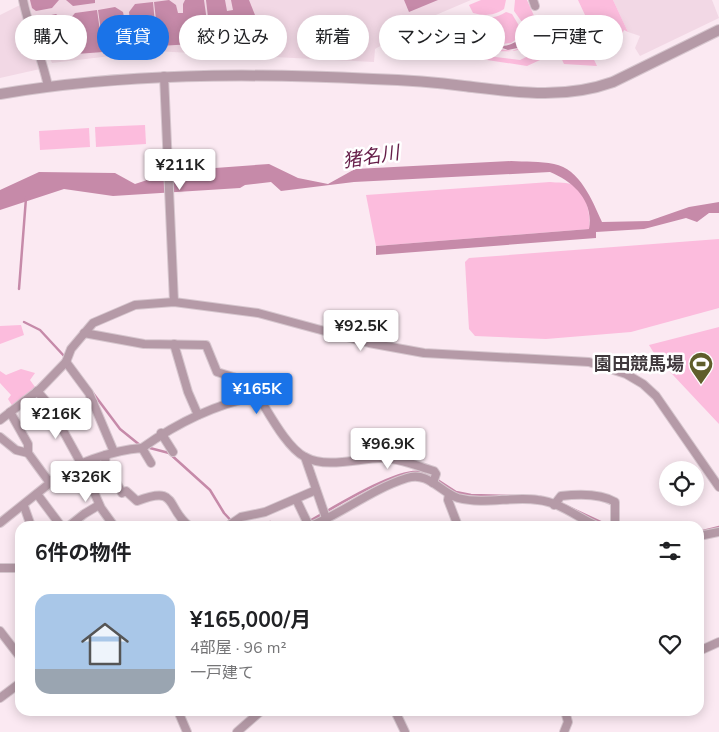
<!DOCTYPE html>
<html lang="ja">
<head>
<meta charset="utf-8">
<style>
	:root { --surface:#fff; --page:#f6f6f6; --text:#202124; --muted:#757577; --accent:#1a73e8 }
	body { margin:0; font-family:"Nunito Sans","Noto Sans JP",sans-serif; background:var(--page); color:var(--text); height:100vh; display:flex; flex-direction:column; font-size:19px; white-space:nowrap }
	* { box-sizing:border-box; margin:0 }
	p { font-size:16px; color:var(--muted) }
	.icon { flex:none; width:28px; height:28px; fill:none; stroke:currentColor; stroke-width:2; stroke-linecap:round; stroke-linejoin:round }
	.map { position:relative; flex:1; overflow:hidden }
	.drawer { position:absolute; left:15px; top:521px; width:689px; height:195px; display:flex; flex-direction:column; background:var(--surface); border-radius:15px; box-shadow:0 2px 12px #0003 }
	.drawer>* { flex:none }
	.hud { position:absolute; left:15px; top:15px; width:690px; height:45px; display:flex; gap:10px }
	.controls { position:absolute; left:659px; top:461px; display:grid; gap:10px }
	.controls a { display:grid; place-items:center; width:45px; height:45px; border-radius:50%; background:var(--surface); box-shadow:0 2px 12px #0003; font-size:25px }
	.price { position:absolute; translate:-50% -42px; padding:0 11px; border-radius:5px; background:#fff; color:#222; font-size:16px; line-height:32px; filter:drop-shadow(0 1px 2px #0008) }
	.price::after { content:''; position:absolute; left:50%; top:30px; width:15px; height:11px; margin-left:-8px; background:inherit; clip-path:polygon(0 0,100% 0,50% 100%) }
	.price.active { background:var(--accent); color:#fff }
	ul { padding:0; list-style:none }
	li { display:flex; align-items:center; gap:15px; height:125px; padding:0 20px }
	li span { display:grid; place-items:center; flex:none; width:140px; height:100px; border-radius:15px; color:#555 }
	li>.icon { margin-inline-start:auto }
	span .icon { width:60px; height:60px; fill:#fffc; stroke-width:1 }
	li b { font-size:21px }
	h2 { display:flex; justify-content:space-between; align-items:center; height:60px; padding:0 20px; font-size:21px }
	.chip { padding:0 18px; border-radius:22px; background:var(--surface); box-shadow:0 2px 12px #0003; font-size:18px; line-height:45px }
	.chip.active { background:var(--accent); color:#fff }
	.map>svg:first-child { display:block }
	.built { fill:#f2d8e5 }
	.green { fill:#fcbcdd }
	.water { fill:#c68aa9; fill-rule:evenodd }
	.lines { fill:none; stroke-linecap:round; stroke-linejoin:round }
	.stream { stroke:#c68aa9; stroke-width:2.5 }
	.minor-casing { stroke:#d6c6ce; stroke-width:10 }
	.tertiary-casing { stroke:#d6c6ce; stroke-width:12 }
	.minor { stroke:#b59aa7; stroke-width:8 }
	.tertiary { stroke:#b59aa7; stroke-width:10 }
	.labels { text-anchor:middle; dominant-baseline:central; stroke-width:5; stroke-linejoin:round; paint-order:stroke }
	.poi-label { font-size:18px; font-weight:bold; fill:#40393d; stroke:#fff; text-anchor:end }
	.water-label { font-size:19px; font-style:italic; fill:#661e49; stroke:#fff }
</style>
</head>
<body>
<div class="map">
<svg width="719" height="732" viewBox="0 0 719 732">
	<rect width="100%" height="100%" fill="#fbe9f2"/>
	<g class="built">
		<polygon points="28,0 471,0 403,29 393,39 375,49 374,62 153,51 52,63 34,24"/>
		<polygon points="613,0 712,0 719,18 640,56 635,48 640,36 628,32"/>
		<polygon points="22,4 27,38 40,69 0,78 0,15"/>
	</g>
	<g class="green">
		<path d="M481,0H506L504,9C493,16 485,16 473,13L469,5Z"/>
		<polygon points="515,0 527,0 542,34 535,37 532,36 514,11"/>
		<polygon points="578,0 613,0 628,32 624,30 619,41 609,22 592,30"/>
		<path d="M506,12L512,14L524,34L511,43L502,44L496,36L484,41L472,34L462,35L461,22L468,16C483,17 492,21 506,12Z"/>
		<polygon points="571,16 573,16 597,66 564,64 558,51 576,41 568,29 550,38 547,36"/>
		<circle cx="442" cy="28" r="6"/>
		<polygon points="448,36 454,37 454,41 439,45 439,38"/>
		<path d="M466,38L471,39L477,46L494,45L500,49L512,51L522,47L528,39L532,43C515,58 484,49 464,45L461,40Z"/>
		<polygon points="549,46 553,54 527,66 461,56 463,52 469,52 470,57 478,58 479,55 520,60"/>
		<polygon points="145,125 146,144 96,147 95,127"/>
		<polygon points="89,128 90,147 40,150 39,131"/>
		<path d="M550,182C557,183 568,182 574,185C587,193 591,216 589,229L376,246L366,195Z"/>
		<polygon points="719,239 719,308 631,332 546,339 475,336 469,329 465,262 469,258"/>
		<polygon points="21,325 24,335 0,344 0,326"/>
		<polygon points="719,327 719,424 657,358 649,345"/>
		<polygon points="21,369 35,373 30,380 35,387 13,407 8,399 11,395 0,383 0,371 6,375"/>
	</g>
	<g class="water">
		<polygon points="30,0 59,0 52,8 36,11 32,8"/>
		<polygon points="66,0 95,0 95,3 73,6"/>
		<polygon points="169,0 176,5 178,13 183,13 183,4 185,0 204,0 210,43 159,46 154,2"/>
		<polygon points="206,0 225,0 227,11 233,10 231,0 249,0 265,40 211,43"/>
		<polygon points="404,0 438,0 409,12"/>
		<polygon points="153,2 157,46 104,52 98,10 115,7 123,12 125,22 130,22 129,12 135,4"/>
		<polygon points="97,10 103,52 50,56 36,21 37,18 56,14 65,21 66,31 71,31 69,20 75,13"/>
		<path d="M444,19L452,34L472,36L484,42L495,37L503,46C517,45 524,34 533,30L522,47L508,50L494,45L477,46C466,34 454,38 439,37L433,25ZM445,21L449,33L439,34L435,26Z"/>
		<path d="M511,161C525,162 540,161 554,164C580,169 592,200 602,222L649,221L689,207L719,202V213H709L697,222L686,218L644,229L596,232V238L376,255V246L589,229C594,201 574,182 550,172L354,182L281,191L271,182L245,185L240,188L113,196L64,189L0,210V190L39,172L115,173L135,184L174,171L269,164L298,178L328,184L355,169Z"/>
	</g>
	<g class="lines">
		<g class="stream">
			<polyline points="19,289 26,198"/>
			<polyline points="24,322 40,330 65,357"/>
			<polyline points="93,393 120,429 141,446"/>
			<polyline points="146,447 169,453 210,490 224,513 236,526"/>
			<polyline points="436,479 456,492 471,495 541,497"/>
			<polyline points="558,502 609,526"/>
			<polyline points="265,526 270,522 281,526"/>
			<path d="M301,526C325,513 395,468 420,472C423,473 428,476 431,477"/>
			<polyline points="699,532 719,527"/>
		</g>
		<defs>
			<g id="minor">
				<path d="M23,0C29,30 42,57 48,86"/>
				<polyline points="533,0 535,6"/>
				<polyline points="164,76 174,302"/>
				<polyline points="84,333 144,344 206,345 217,372 236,378 243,400"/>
				<polyline points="174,344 188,392 198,415"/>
				<polyline points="66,362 89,393 114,452"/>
				<polyline points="37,391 65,423"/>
				<polyline points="93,402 61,427 82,465 101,508 114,526"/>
				<polyline points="10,412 28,444 28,453"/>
				<polyline points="0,420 39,390 66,362 71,349 93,323 135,305 174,302 258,313 369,343 424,353 589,362 626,374 643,384 656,396 719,487"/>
				<polyline points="161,433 173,452"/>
				<polyline points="0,437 16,450 28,453 50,483 0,523"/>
				<path d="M142,448C177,423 215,404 258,396C269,413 287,448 305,457C327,469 359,458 382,458C399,458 417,466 434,471L436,474L433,483"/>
				<path d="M106,455L105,462L122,493L126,491L137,501C179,485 165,507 189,526"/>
				<polyline points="305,457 326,518"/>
				<path d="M49,482C70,464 114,450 142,448L151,463"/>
				<polyline points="37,494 61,526"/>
				<polyline points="449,494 448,500 458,526"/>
				<polyline points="296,499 309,526"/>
				<path d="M554,505L561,496C578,494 600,493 615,502V526"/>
				<polyline points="24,506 31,526"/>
				<polyline points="69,526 84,514 99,505"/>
				<polyline points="228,526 241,517 265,512 316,490"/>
				<path d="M311,526C344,512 372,489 407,478C428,471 440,492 458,498C485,505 512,496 538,500C560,502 578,518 597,526"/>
				<polyline points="699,536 719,532"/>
				<polyline points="0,568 20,568"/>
				<polyline points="0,631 20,657"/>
				<polyline points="699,651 719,642"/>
				<polyline points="0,698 20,683"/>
				<polyline points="178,711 187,732"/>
				<polyline points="395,711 405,732"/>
				<polyline points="237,732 261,711"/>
				<polyline points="564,732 568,722 565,711"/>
			</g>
			<path id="tertiary" d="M0,94C125,73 248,73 373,79C404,80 434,82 464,86C515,92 563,100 613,82L719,30"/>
		</defs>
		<use href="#minor" class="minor-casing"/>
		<use href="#tertiary" class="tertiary-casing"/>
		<use href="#minor" class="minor"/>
		<use href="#tertiary" class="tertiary"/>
	</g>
	<defs>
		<symbol id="stadium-pin" viewBox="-11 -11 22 30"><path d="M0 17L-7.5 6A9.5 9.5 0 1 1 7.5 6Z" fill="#5f5e2b" stroke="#fff"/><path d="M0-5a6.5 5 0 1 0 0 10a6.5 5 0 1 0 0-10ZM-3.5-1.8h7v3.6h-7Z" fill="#fff"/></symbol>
	</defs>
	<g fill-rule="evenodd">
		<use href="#stadium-pin" x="687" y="350" width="28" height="38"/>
	</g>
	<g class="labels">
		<g class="poi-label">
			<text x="684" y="364">園田競馬場</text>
		</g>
		<g class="water-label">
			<text transform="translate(371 157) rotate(-9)">猪名川</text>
		</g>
	</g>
</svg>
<div class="controls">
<a><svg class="icon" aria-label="locate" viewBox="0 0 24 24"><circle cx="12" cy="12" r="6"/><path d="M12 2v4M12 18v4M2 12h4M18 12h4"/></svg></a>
</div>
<b class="price" style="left:180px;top:191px">¥211K</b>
<b class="price" style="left:361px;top:352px">¥92.5K</b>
<b class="price active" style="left:257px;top:415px">¥165K</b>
<b class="price" style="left:56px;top:440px">¥216K</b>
<b class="price" style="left:388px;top:470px">¥96.9K</b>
<b class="price" style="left:86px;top:503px">¥326K</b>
<div class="hud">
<a class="chip">購入</a>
<a class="chip active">賃貸</a>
<a class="chip">絞り込み</a>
<a class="chip">新着</a>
<a class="chip">マンション</a>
<a class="chip">一戸建て</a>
</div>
<section class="drawer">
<h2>6件の物件<svg class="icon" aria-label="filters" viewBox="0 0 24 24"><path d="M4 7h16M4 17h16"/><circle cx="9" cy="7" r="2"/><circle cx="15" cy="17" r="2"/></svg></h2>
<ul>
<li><span style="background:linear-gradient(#a9c7e8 75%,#9aa5b1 0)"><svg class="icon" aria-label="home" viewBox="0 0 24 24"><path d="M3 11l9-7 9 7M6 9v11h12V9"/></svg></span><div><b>¥165,000/月</b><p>4部屋 · 96 m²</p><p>一戸建て</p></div><svg class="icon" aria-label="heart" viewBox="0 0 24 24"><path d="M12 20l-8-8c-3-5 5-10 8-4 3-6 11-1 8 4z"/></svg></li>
</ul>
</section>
</div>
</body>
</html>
